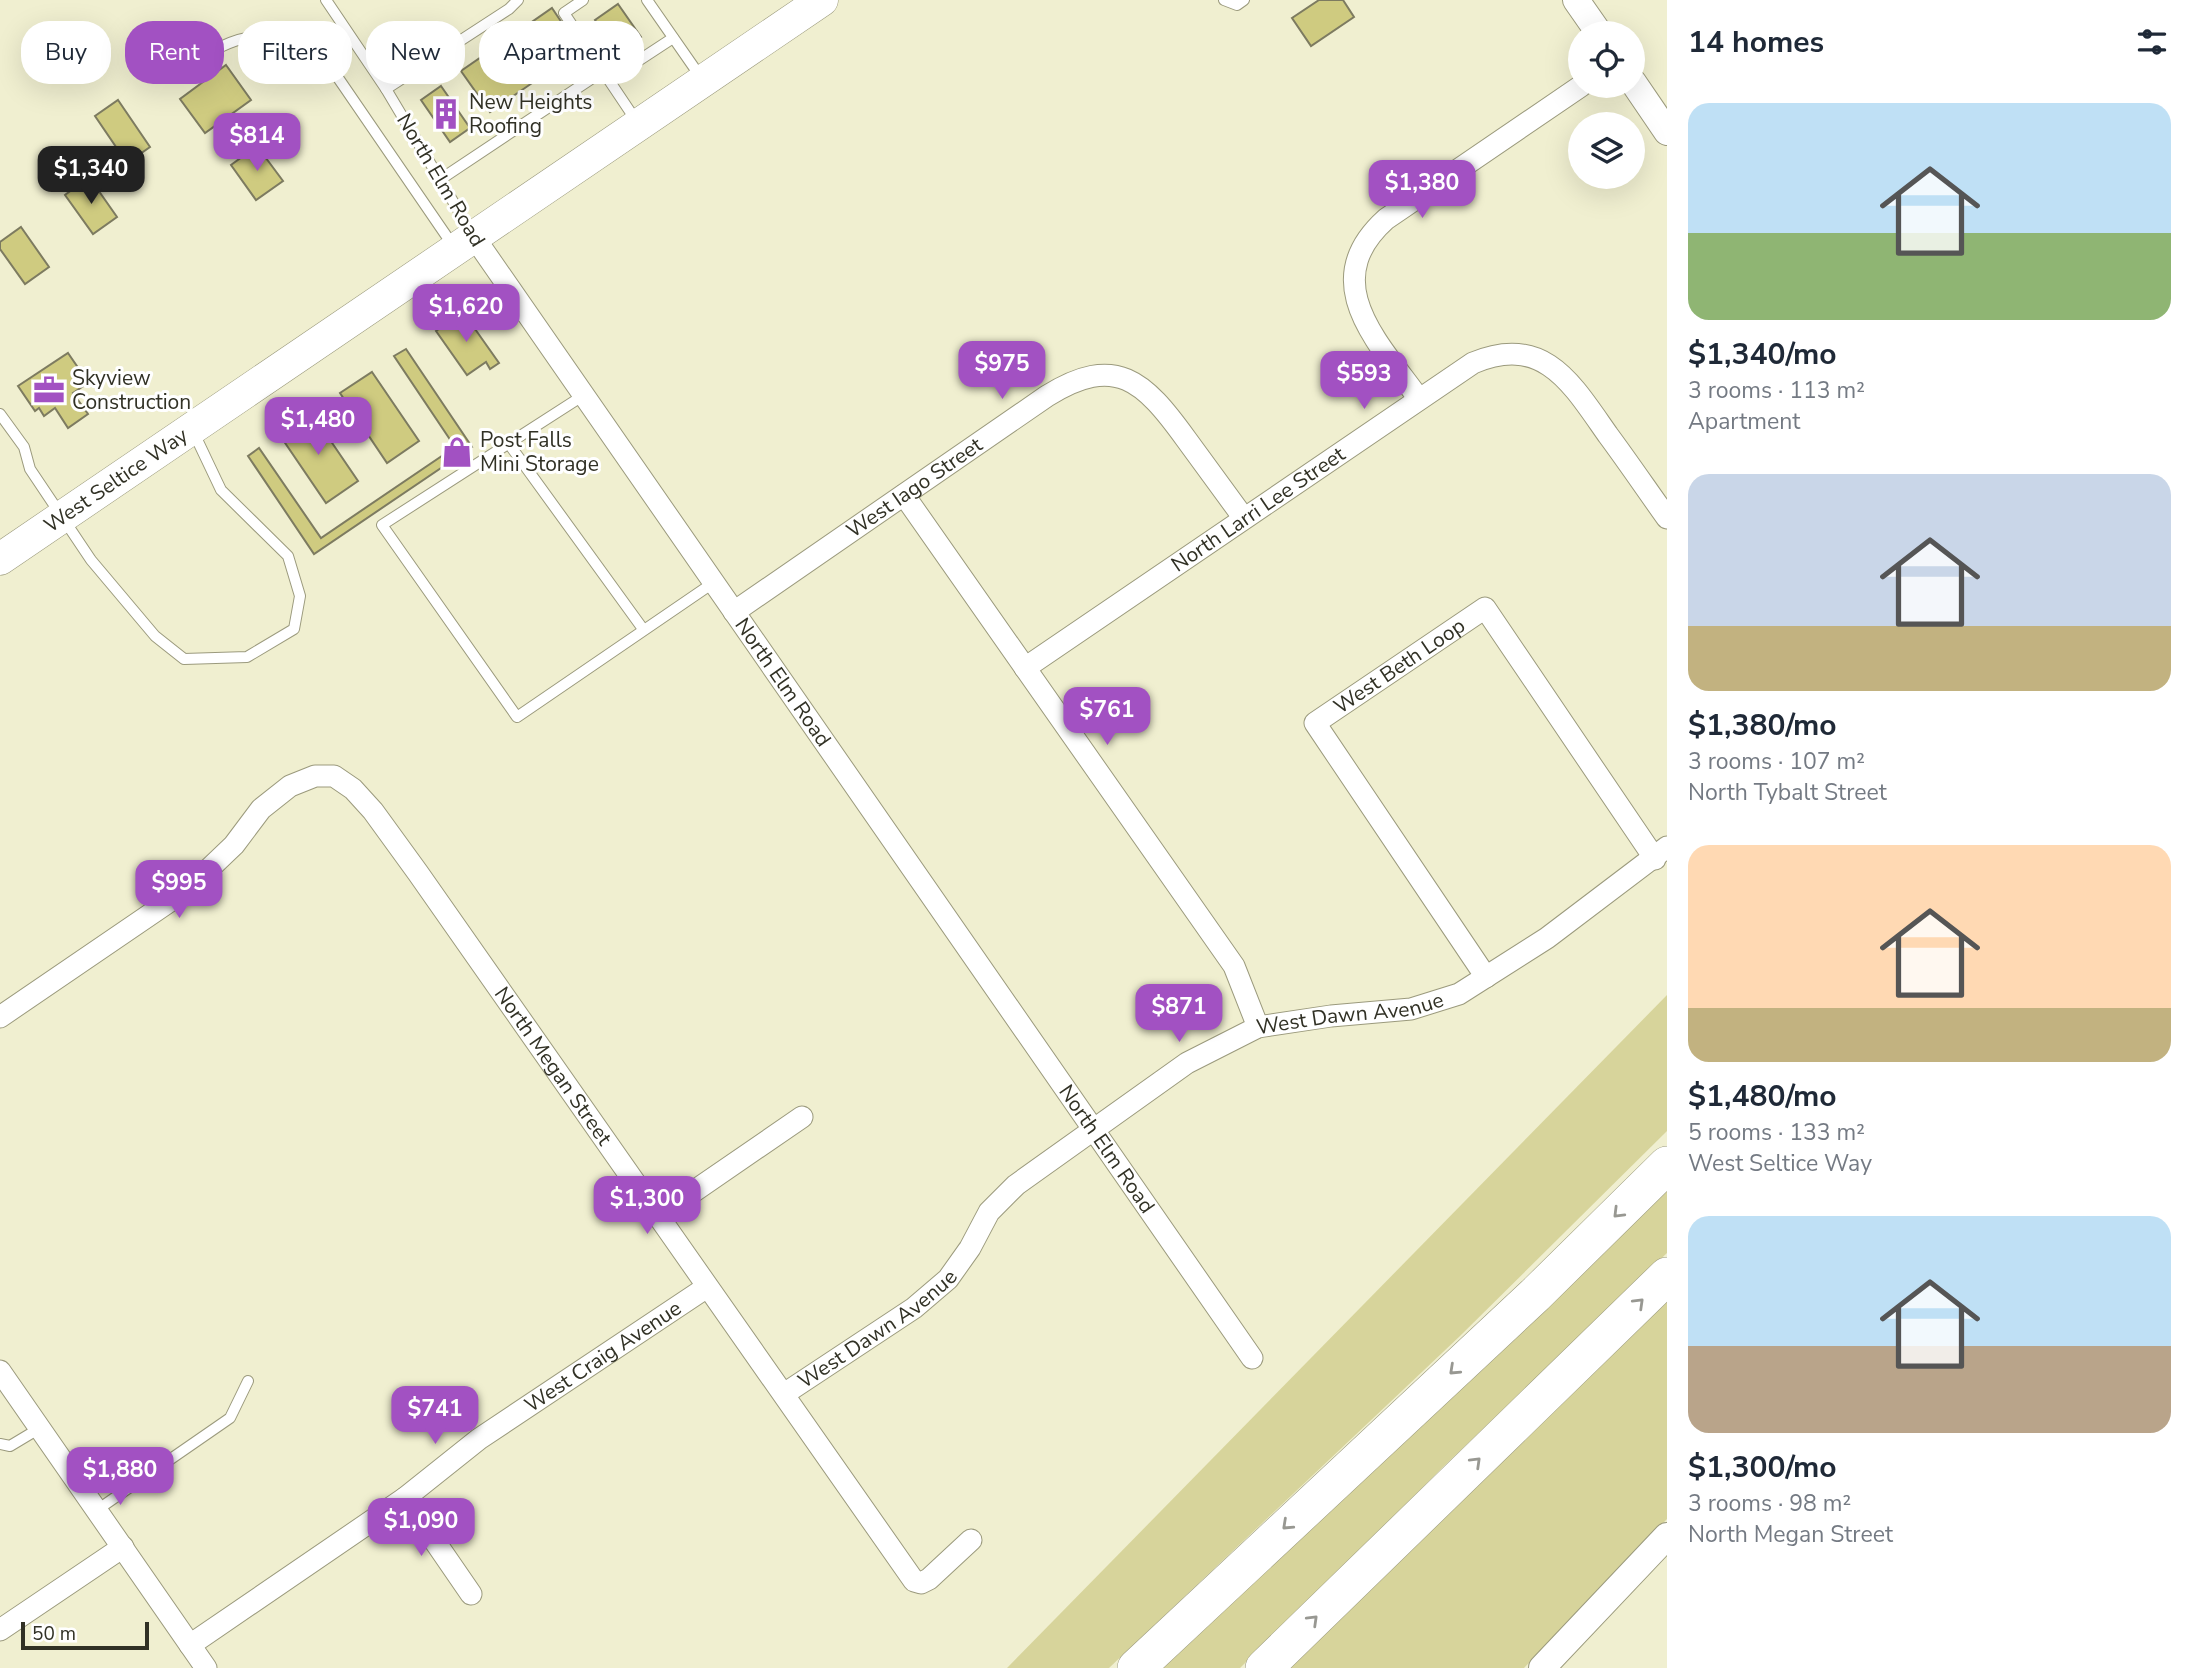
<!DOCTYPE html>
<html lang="en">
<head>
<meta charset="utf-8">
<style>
	:root { --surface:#fff; --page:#f2f2f3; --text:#1f2937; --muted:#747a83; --accent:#a251c2 }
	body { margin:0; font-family:"Nunito Sans",sans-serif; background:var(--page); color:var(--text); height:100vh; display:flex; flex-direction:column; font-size:26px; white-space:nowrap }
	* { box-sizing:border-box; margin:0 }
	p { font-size:23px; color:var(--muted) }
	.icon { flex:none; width:38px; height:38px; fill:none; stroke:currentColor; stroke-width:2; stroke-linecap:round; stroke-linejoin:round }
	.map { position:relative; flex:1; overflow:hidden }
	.drawer { display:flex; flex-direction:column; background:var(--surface); width:525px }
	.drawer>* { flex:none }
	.top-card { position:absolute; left:21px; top:21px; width:665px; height:63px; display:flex; gap:14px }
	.buttons { position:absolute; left:1568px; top:21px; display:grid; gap:14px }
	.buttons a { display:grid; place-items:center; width:77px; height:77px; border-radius:50%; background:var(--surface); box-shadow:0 7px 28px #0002; font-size:35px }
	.scale { position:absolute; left:21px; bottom:18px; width:128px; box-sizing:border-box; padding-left:7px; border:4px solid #313125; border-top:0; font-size:19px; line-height:24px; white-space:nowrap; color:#313125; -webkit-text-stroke:5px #fff; paint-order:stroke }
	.price { position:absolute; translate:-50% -60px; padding:0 16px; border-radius:14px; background:var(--accent); color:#fff; font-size:23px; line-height:46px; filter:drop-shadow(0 2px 4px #0008) }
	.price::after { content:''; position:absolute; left:50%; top:42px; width:21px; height:16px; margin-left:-10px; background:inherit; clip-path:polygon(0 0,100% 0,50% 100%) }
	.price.selected { background:#222; color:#fff }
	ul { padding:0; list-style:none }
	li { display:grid; align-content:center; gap:14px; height:371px; padding:0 21px }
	li span { display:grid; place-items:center; height:217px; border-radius:21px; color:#555 }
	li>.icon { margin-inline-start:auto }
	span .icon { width:126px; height:126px; fill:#fffc; stroke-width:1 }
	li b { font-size:30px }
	h2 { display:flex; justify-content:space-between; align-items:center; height:84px; padding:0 21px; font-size:30px }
	.tag { padding:0 24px; border-radius:28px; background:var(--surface); box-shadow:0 7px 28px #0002; font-size:24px; line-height:63px }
	.tag.selected { background:var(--accent); color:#fff }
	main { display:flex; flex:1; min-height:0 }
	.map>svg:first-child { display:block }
	.green { fill:#d7d49b }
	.building { fill:#cfcb80; stroke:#7d7b60; stroke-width:2 }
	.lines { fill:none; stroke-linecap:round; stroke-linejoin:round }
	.service-casing { stroke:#9b9a7d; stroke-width:12 }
	.minor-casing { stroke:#9b9a7d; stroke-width:23 }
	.tertiary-casing { stroke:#9b9a7d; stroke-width:28 }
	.primary-casing { stroke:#9b9a7d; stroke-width:33 }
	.motorway-casing { stroke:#9b9a7d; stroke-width:38 }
	.service { stroke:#fff; stroke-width:10 }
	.minor { stroke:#fff; stroke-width:21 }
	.tertiary { stroke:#fff; stroke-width:26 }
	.primary { stroke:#fff; stroke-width:32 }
	.motorway { stroke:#fff; stroke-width:37 }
	.oneway { stroke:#989892 }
	.labels { text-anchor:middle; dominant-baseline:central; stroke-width:6; stroke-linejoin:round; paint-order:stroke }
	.poi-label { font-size:21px; fill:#313125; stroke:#fff; text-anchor:start }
	.street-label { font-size:21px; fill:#313125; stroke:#fff }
</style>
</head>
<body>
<main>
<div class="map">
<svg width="1667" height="1668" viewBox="0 0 1667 1668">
	<rect width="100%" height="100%" fill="#f0efd0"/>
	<g class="green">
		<polygon points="1667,995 1667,1131 1460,1336 1109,1668 1007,1668"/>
		<polygon points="1667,1177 1667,1253 1444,1466 1240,1668 1158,1668"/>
		<polygon points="1667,1298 1667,1519 1524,1668 1288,1668"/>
	</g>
	<g class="building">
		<polygon points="1319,0 1343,0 1354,17 1311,46 1292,18"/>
		<polygon points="618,4 641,37 606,61 588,34 599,26 595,20"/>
		<polygon points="552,8 580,50 490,112 461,71"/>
		<polygon points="226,65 251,100 205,133 180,99"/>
		<polygon points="441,86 470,128 450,142 421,100"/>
		<polygon points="118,100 150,147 127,163 95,116"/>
		<polygon points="257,146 283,181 256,200 231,165"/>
		<polygon points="89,177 117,217 93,234 65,195"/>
		<polygon points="21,227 49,267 25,284 0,249 0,242"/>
		<polygon points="463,312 499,363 490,369 486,362 467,375 436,331"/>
		<polygon points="406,349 472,447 314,554 248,456 259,448 321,538 455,447 394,356"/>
		<polygon points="68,353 83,375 80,378 85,385 73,393 88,414 68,428 55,408 44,416 39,408 35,411 18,386"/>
		<polygon points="372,372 419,441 387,463 340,393"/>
		<polygon points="311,412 358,481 326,503 279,434"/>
	</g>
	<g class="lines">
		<defs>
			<g id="service">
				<polyline points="326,0 386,89 473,235"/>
				<polyline points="583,0 564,13 637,122"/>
				<polyline points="647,0 702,79"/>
				<polyline points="1224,0 1237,5 1244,0"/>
				<path d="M181,72C237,30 277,20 332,69L454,247"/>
				<polyline points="609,80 673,38"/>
				<polyline points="386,89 509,9 518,0"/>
				<polyline points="441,179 603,71"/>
				<polyline points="584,395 382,525 517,717 713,583"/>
				<polyline points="0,414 24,447 30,469 91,560 155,636 184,659 247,657 294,629 300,596 288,556 221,490 193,431"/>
				<polyline points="509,444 643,629"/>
				<polyline points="0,1444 10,1446 40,1428"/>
				<polyline points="97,1510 230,1418 248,1381"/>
			</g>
			<g id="minor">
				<path id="s1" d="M474,237L1252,1358"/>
				<path d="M1419,399C1378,342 1316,282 1386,219L1581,86"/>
				<polyline points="904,495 1234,966 1258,1027"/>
				<path id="s2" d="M734,612L1047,396C1116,353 1144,381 1186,439C1205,465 1224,491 1243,517"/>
				<path id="s3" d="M1025,668L1473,363C1544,333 1572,384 1608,435C1628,462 1647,490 1667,518"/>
				<path id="s4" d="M1486,977L1315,723L1485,608L1655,859"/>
				<path id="s5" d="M0,1017L189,888L234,845L261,809L290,786L315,776H334L353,789L373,811L418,873L914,1581L921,1583L929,1579L971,1540"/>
				<polyline points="658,1216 802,1117"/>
				<polyline points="0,1371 206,1668"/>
				<path id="s6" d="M784,1394L914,1308L948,1279L970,1248L989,1212L1016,1185L1187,1063L1258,1027L1331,1016L1411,1009L1459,994L1547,938L1667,847"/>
				<polyline points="405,1498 471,1594"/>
				<polyline points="0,1630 123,1547"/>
				<path id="s7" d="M190,1645L405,1498L479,1439L707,1287"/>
			</g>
			<g id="tertiary">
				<polyline points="1576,0 1599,33"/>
				<polyline points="1633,82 1667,132"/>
				<polyline points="1542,1668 1667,1536"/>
			</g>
			<g id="primary">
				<path id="s8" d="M0,559L822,0"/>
			</g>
			<g id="motorway">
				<polyline points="1136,1668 1535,1295 1667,1165"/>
				<polyline points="1264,1668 1667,1276"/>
			</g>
		</defs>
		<use href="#service" class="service-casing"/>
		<use href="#minor" class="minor-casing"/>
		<use href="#tertiary" class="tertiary-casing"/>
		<use href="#primary" class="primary-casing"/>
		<use href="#motorway" class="motorway-casing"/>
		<use href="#service" class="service"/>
		<use href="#minor" class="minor"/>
		<use href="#tertiary" class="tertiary"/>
		<use href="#primary" class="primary"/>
		<use href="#motorway" class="motorway"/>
	</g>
	<defs><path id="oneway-chevron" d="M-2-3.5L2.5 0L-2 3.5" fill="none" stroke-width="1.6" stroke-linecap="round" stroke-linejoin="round" transform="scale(1.75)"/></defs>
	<g class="oneway">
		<use href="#oneway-chevron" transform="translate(1618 1213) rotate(135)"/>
		<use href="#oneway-chevron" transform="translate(1639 1303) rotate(-44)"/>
		<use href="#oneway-chevron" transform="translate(1454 1370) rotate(137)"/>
		<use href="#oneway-chevron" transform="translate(1476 1462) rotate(-44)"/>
		<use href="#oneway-chevron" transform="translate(1287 1525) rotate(137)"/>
		<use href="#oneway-chevron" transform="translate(1313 1620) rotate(-44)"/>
	</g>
	<defs>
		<symbol id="building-bare" viewBox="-9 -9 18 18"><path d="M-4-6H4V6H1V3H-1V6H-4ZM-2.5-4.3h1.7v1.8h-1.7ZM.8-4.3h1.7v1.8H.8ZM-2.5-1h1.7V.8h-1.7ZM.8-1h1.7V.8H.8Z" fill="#a251c2" stroke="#fff" stroke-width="2.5" paint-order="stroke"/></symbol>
		<symbol id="office-bare" viewBox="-9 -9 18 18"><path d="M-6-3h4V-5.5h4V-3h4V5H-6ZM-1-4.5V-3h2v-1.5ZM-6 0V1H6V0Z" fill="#a251c2" stroke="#fff" stroke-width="2.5" paint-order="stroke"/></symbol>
		<symbol id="shop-bare" viewBox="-9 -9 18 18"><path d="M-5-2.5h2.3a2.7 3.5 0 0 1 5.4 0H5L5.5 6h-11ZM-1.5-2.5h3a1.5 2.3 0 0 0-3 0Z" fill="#a251c2" stroke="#fff" stroke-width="2.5" paint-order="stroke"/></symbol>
	</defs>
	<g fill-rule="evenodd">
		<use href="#building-bare" x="424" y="92" width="44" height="44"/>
		<use href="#office-bare" x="27" y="368" width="44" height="44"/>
		<use href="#shop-bare" x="435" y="430" width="44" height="44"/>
	</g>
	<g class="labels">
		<g class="poi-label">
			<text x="469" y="102">New Heights<tspan x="469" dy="24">Roofing</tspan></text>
			<text x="72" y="378">Skyview<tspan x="72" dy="24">Construction</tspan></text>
			<text x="480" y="440">Post Falls<tspan x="480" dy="24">Mini Storage</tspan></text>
		</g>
		<g class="street-label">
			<text transform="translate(441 180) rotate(59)">North Elm Road</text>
			<text stroke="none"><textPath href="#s8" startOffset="140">West Seltice Way</textPath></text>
			<text stroke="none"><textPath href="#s2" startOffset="219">West Iago Street</textPath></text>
			<text stroke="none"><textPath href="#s3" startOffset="282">North Larri Lee Street</textPath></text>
			<text stroke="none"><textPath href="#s4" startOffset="408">West Beth Loop</textPath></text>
			<text stroke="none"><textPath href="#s1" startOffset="542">North Elm Road</textPath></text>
			<text stroke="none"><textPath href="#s6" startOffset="700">West Dawn Avenue</textPath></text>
			<text stroke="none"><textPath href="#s5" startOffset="784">North Megan Street</textPath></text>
			<text stroke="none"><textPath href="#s1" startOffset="1110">North Elm Road</textPath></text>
			<text stroke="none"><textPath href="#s6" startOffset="114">West Dawn Avenue</textPath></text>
			<text stroke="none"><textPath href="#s7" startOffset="504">West Craig Avenue</textPath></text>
		</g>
	</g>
</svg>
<div class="buttons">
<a><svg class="icon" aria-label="locate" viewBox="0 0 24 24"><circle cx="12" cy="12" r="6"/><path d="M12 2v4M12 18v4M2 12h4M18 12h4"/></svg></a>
<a><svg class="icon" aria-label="layers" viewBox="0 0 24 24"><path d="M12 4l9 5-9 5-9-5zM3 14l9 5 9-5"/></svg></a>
</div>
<div class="scale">50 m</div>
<b class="price" style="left:257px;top:173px">$814</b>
<b class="price selected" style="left:91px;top:206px">$1,340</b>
<b class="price" style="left:1422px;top:220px">$1,380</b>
<b class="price" style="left:466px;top:344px">$1,620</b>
<b class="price" style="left:1002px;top:401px">$975</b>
<b class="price" style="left:1364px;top:411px">$593</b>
<b class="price" style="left:318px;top:457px">$1,480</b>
<b class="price" style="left:1107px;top:747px">$761</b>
<b class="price" style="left:179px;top:920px">$995</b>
<b class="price" style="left:1179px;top:1044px">$871</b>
<b class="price" style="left:647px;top:1236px">$1,300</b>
<b class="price" style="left:435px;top:1446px">$741</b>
<b class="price" style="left:120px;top:1507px">$1,880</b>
<b class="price" style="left:421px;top:1558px">$1,090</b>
<div class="top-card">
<a class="tag">Buy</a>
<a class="tag selected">Rent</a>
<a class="tag">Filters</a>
<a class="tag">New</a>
<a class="tag">Apartment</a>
</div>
</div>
<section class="drawer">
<h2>14 homes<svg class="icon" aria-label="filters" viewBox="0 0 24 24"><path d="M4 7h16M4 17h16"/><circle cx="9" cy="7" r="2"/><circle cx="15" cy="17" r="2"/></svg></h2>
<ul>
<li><span style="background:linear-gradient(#bfe0f5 60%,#8fb573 0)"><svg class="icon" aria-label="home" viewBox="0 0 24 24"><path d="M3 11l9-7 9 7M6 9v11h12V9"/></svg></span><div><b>$1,340/mo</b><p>3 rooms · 113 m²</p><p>Apartment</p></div></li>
<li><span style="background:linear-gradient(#c9d6e8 70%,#c2b280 0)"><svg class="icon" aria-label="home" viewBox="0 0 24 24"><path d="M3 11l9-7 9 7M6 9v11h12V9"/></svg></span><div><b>$1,380/mo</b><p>3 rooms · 107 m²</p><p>North Tybalt Street</p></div></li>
<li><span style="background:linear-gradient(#ffd9b3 75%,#c2b280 0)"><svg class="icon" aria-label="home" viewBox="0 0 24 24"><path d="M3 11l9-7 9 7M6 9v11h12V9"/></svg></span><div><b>$1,480/mo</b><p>5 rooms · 133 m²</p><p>West Seltice Way</p></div></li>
<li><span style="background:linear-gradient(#bfe0f5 60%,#b9a48a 0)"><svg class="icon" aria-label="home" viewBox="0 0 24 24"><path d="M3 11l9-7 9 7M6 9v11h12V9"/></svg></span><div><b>$1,300/mo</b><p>3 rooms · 98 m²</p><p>North Megan Street</p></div></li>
</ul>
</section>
</main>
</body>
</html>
